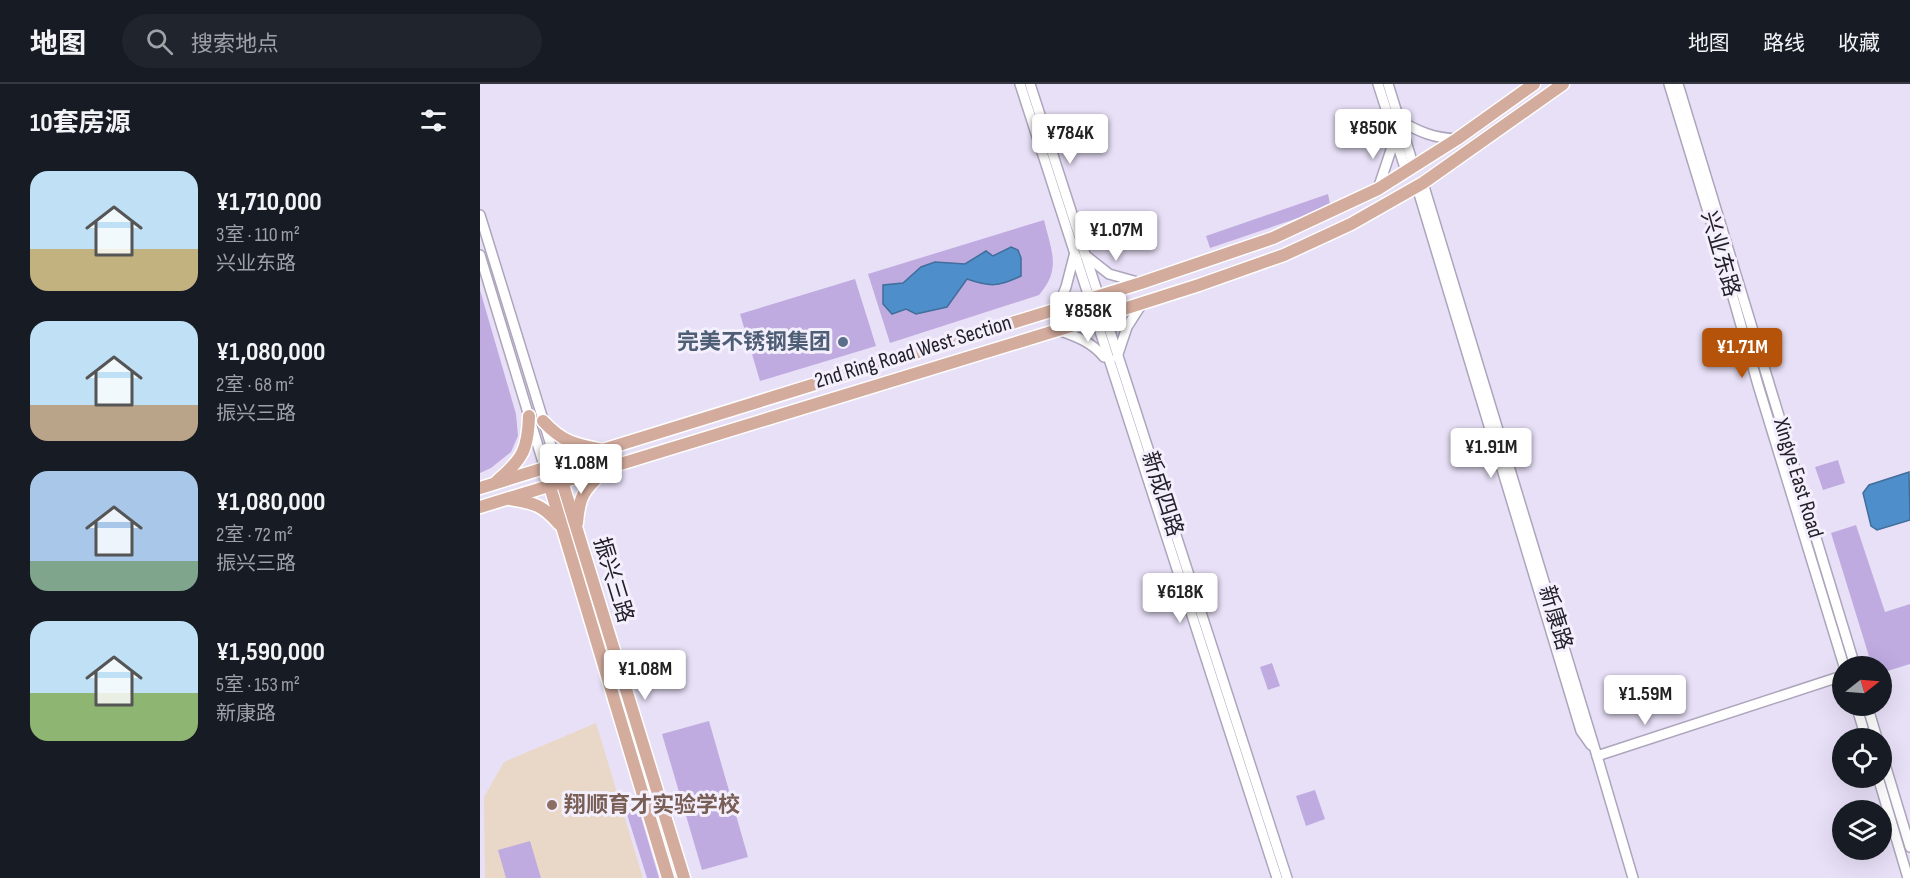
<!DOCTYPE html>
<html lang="zh">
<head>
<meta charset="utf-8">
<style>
	:root { --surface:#171b24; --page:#20242c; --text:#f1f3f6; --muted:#9ea1a6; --line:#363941; --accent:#b45309 }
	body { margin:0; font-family:"Sofia Sans Condensed","Noto Sans SC",sans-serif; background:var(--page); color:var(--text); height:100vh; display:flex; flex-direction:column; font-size:22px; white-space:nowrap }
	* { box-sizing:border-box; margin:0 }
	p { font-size:20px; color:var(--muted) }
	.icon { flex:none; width:33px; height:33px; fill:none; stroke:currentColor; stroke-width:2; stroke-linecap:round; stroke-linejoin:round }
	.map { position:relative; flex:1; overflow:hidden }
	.details { display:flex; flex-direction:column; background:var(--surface); width:480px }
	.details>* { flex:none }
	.needle { width:39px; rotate:73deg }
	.buttons { position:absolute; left:1352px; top:572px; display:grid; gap:12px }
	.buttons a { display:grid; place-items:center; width:60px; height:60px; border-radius:50%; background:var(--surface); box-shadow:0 6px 24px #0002; font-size:30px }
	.price { position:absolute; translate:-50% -51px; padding:0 14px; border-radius:6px; background:#fff; color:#222; font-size:20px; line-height:39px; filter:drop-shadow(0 2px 3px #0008) }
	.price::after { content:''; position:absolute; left:50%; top:36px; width:18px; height:14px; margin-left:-9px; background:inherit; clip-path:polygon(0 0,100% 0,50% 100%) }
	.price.selected { background:var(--accent); color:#fff }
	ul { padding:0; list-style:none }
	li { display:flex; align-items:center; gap:18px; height:150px; padding:0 30px }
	li span { display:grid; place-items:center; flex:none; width:168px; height:120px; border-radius:18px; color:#555 }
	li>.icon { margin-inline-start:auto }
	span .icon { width:72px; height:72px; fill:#fffc; stroke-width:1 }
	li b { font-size:26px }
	h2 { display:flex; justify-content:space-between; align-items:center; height:72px; padding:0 30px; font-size:26px }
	header { display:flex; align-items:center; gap:36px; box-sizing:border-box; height:84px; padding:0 30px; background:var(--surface); border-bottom:2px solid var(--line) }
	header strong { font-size:28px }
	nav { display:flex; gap:33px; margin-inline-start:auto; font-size:21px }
	.search { width:420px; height:54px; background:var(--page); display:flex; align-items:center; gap:15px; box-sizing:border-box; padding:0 21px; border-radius:33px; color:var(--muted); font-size:22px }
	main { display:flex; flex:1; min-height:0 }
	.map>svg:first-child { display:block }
	.education { fill:#e9d7c7 }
	.green { fill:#bfabe0 }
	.water { fill:#4e8fcb; stroke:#416e9a; stroke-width:1.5 }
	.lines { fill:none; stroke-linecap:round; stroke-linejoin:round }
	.minor-casing { stroke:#ada5bb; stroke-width:12 }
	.major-casing { stroke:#fff; stroke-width:15 }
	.minor { stroke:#fff; stroke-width:9 }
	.major { stroke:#d4ac9e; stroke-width:12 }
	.service-dot { fill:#5c6f8a; stroke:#f4effd; stroke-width:2 }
	.education-dot { fill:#8d6e63; stroke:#f4effd; stroke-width:2 }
	.labels { text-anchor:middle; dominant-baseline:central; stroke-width:6; stroke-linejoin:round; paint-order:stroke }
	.street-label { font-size:22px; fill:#232029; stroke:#f4effd }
	.service-label { font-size:22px; font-weight:bold; fill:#4e5e75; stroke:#f4effd; text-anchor:end }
	.education-label { font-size:22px; font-weight:bold; fill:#785e54; stroke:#f4effd; text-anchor:start }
</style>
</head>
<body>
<header>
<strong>地图</strong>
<div class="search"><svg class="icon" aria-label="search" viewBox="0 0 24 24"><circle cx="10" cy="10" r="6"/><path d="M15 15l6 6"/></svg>搜索地点</div>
<nav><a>地图</a><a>路线</a><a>收藏</a></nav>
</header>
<main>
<section class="details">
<h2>10套房源<svg class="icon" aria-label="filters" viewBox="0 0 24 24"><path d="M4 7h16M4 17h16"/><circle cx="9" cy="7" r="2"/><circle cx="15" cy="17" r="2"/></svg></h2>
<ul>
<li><span style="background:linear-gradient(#bfe0f5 65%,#c2b280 0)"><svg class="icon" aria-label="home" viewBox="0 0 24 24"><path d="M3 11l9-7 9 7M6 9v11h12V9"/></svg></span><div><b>¥1,710,000</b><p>3室 · 110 m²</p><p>兴业东路</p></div></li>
<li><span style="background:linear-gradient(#bfe0f5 70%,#b9a48a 0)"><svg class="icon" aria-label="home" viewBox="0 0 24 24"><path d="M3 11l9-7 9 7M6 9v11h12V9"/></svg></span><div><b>¥1,080,000</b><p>2室 · 68 m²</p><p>振兴三路</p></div></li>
<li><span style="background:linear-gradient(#a9c7e8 75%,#7fa58c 0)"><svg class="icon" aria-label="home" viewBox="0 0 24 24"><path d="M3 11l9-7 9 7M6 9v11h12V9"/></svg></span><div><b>¥1,080,000</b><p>2室 · 72 m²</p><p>振兴三路</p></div></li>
<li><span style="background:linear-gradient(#bfe0f5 60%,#8fb573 0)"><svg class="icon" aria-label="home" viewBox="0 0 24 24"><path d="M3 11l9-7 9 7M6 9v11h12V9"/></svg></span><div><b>¥1,590,000</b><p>5室 · 153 m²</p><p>新康路</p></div></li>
</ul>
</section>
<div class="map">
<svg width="1430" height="794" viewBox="0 0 1430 794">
	<rect width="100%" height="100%" fill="#e8e0f7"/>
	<polygon class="education" points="116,639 163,794 5,794 4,713 24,678"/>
	<g class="green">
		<polygon points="848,110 850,120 830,130 730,164 726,152"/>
		<path d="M564,136C571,166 582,185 559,211L410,259L388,190Z"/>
		<polygon points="375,195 396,262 280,297 260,230"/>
		<polygon points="0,206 36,330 38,352 31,368 11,384 0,389"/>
		<polygon points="1358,376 1365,399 1343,406 1335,383"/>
		<polygon points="1376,441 1405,528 1430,520 1430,580 1401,589 1401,582 1392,582 1351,449"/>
		<polygon points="792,579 800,602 788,606 780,583"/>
		<polygon points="229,637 268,773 222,786 182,650"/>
		<polygon points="835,706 845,735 826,742 816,712"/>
		<polygon points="158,723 179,794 167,794 146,727"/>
		<polygon points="50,757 61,794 26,794 18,766"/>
	</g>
	<g class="water">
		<path d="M531,163L538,166L541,174V192C518,203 510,203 487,195L467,223L436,230L426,225L412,230L403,220V201L423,199L441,183L455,178L485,180L506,167L513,172Z"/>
		<polygon points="1429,388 1430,436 1397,446 1391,442 1383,409 1389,401"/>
	</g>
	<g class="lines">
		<defs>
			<g id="minor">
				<polyline points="540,0 797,794"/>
				<polyline points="550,0 807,794"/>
				<polyline points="898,0 926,87"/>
				<polyline points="908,0 934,83"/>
				<polyline points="1189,0 1239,164 1278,301 1364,582"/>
				<polyline points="1198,0 1375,582"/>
				<path d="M920,37C940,48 953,54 977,55"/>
				<polyline points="943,99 1117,672"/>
				<polyline points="937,103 1101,647 1111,661"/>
				<polyline points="898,105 915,54"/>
				<polyline points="0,131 77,381"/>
				<polyline points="0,171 65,385"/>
				<polyline points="605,171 629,190 661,199"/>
				<polyline points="577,225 586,203 594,172"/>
				<path d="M578,246C595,252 612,258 624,273"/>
				<polyline points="637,273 647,243 663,218"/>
				<polyline points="1376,621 1386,654"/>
				<polyline points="1387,621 1397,654"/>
				<polyline points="1401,667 1430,763"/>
				<polyline points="1398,693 1428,794"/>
				<polyline points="1153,794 1117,672 1362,592"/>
			</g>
			<g id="major">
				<path d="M63,337C83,359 97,361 124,366"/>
				<polyline points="77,381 204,794"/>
				<polyline points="68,396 188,794"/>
				<path d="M17,397C43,375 48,365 49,332"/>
				<polyline points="0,404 661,199 793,154 898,105 977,55 1054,0"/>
				<path d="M30,415C54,419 63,421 79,440"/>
				<polyline points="0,423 578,246 719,201 804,171 871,140 943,99 1083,0"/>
				<path d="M97,439C99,412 104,406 123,388"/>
			</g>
		</defs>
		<use href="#minor" class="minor-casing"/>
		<use href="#major" class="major-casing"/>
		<use href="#minor" class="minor"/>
		<use href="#major" class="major"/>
	</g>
	<circle class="service-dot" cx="363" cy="258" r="6"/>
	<circle class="education-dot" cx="72" cy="721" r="6"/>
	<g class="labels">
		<g class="street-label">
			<text transform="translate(1240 170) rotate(74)">兴业东路</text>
			<text transform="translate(433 268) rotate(-17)">2nd Ring Road West Section</text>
			<text transform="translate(1318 394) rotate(73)">Xingye East Road</text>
			<text transform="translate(682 410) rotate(72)">新成四路</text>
			<text transform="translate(133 496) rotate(73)">振兴三路</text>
			<text transform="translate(1075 534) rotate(73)">新康路</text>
		</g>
		<g class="service-label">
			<text x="351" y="258">完美不锈钢集团</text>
		</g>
		<g class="education-label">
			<text x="84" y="721">翔顺育才实验学校</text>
		</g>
	</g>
</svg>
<div class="buttons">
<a><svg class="needle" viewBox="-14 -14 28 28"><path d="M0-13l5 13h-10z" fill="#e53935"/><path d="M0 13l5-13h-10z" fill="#9ea1a6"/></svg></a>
<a><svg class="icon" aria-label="locate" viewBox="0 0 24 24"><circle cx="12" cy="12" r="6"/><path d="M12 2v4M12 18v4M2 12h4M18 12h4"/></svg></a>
<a><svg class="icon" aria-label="layers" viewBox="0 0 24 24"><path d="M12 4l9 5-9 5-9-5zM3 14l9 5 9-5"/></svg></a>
</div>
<b class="price" style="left:893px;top:76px">¥850K</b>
<b class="price" style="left:590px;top:81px">¥784K</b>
<b class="price" style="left:636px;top:178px">¥1.07M</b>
<b class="price" style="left:608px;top:259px">¥858K</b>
<b class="price selected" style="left:1262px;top:295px">¥1.71M</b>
<b class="price" style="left:1011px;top:395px">¥1.91M</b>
<b class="price" style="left:101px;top:411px">¥1.08M</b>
<b class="price" style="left:700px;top:540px">¥618K</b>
<b class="price" style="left:165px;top:617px">¥1.08M</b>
<b class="price" style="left:1165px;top:642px">¥1.59M</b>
</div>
</main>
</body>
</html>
